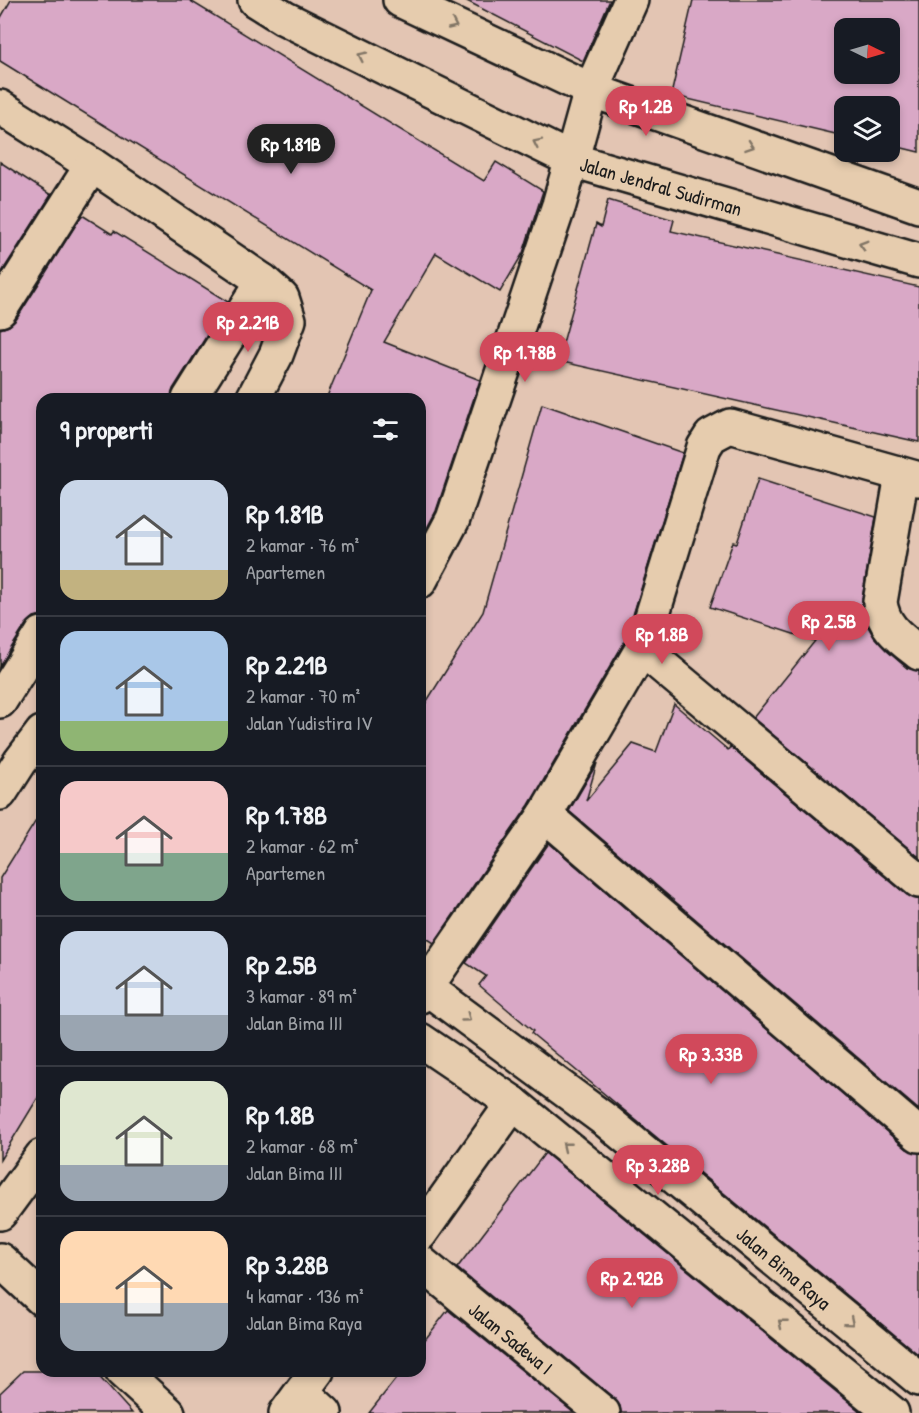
<!DOCTYPE html>
<html lang="id">
<head>
<meta charset="utf-8">
<style>
	:root { --surface:#171b24; --page:#20242c; --text:#f1f3f6; --muted:#9ea1a6; --line:#363941; --accent:#d1495b }
	body { margin:0; font-family:"Patrick Hand",sans-serif; background:var(--page); color:var(--text); height:100vh; display:flex; flex-direction:column; font-size:22px; white-space:nowrap }
	* { box-sizing:border-box; margin:0 }
	p { font-size:20px; color:var(--muted) }
	.icon { flex:none; width:33px; height:33px; fill:none; stroke:currentColor; stroke-width:2; stroke-linecap:round; stroke-linejoin:round }
	.map { position:relative; flex:1; overflow:hidden }
	.sheet { position:absolute; left:36px; top:393px; width:390px; height:984px; display:flex; flex-direction:column; background:var(--surface); border-radius:18px; box-shadow:0 3px 9px #0003 }
	.sheet>* { flex:none }
	.needle { width:39px; rotate:95deg }
	.controls { position:absolute; left:834px; top:18px; display:grid; gap:12px }
	.controls a { display:grid; place-items:center; width:66px; height:66px; border-radius:12px; background:var(--surface); box-shadow:0 3px 9px #0003; font-size:30px }
	.price { position:absolute; translate:-50% -51px; padding:0 14px; border-radius:21px; background:var(--accent); color:#fff; font-size:20px; line-height:39px; filter:drop-shadow(0 2px 3px #0008) }
	.price::after { content:''; position:absolute; left:50%; top:36px; width:18px; height:14px; margin-left:-9px; background:inherit; clip-path:polygon(0 0,100% 0,50% 100%) }
	.price.selected { background:#222; color:#fff }
	ul { padding:0; list-style:none }
	li { display:flex; align-items:center; gap:18px; height:150px; padding:0 24px }
	li+li { border-top:2px solid var(--line) }
	li span { display:grid; place-items:center; flex:none; width:168px; height:120px; border-radius:18px; color:#555 }
	li>.icon { margin-inline-start:auto }
	span .icon { width:72px; height:72px; fill:#fffc; stroke-width:1 }
	li b { font-size:26px }
	h2 { display:flex; justify-content:space-between; align-items:center; height:72px; padding:0 24px; font-size:26px }
	.map>svg:first-child { display:block }
	.building { fill:#d9a8c6; stroke:#1c1c1c; stroke-width:1.5; fill-rule:evenodd }
	.lines { fill:none; stroke-linecap:round; stroke-linejoin:round }
	.minor-casing { stroke:#1c1c1c; stroke-width:38 }
	.minor { stroke:#e6ccae; stroke-width:33 }
	.oneway { stroke:#817465 }
	.labels { text-anchor:middle; dominant-baseline:central; stroke-width:6; stroke-linejoin:round; paint-order:stroke }
	.street-label { font-size:20px; fill:#1c1c1c; stroke:#e6ccae }
</style>
</head>
<body>
<div class="map">
<svg width="919" height="1413" viewBox="0 0 919 1413">
	<rect width="100%" height="100%" fill="#e3c5b3"/>
	<filter id="ink" filterUnits="userSpaceOnUse"><feTurbulence type="fractalNoise" baseFrequency=".0167" numOctaves="2"/><feDisplacementMap in="SourceGraphic" scale="12" xChannelSelector="R" yChannelSelector="G"/><feConvolveMatrix kernelMatrix="1 2 1 2 8 2 1 2 1" color-interpolation-filters="sRGB"/></filter>
	<g filter="url(#ink)">
		<g class="building">
			<polygon points="11,0 189,0 484,181 496,162 543,191 523,253 500,292 436,253 384,342 480,380 436,511 420,541 420,399 326,399 371,290 0,61 0,19"/>
			<polygon points="465,0 610,0 583,61"/>
			<path d="M693,0H919V152L890,145V106H844V136L671,95ZM844,28H890V74H844Z"/>
			<polygon points="0,162 51,195 0,275"/>
			<polygon points="608,200 674,220 671,231 919,287 919,442 558,361 596,224 601,227"/>
			<polygon points="82,215 112,234 114,231 228,302 173,389 170,399 42,399 42,615 34,617 26,624 0,666 0,329 9,326 16,320"/>
			<polygon points="542,404 683,453 625,641 529,805 434,943 420,934 420,712 483,612"/>
			<polygon points="758,479 876,517 862,599 862,616 874,637 886,650 907,668 919,671 919,857 753,718 815,641 710,607 733,542 737,543"/>
			<polygon points="674,704 728,750 730,747 907,895 919,899 919,1110 569,811 597,763 586,801 633,744 656,752"/>
			<polygon points="42,811 42,1091 0,1160 0,878"/>
			<polygon points="549,843 907,1149 919,1153 919,1355 531,1033 533,1031 479,985 486,976 466,963"/>
			<polygon points="545,1153 862,1413 621,1413 620,1406 615,1399 457,1268"/>
			<polygon points="448,1310 574,1413 369,1413 402,1371 420,1371 420,1346"/>
			<polygon points="23,1371 94,1371 132,1413 0,1413 0,1393"/>
		</g>
		<g class="lines">
			<defs>
				<g id="minor">
					<polyline points="255,0 284,18 572,160 919,261"/>
					<polyline points="400,0 591,90 919,206"/>
					<polyline points="0,107 92,165 263,281 282,298 289,320 276,355 253,399"/>
					<polyline points="0,310 92,165"/>
					<polyline points="189,399 263,281"/>
					<path d="M902,475L880,602C883,627 900,638 919,653"/>
					<polyline points="420,581 453,519 559,205 591,90 631,0"/>
					<polyline points="642,649 919,881"/>
					<polyline points="0,701 42,634"/>
					<polyline points="0,793 20,762 42,733"/>
					<polyline points="545,815 919,1135"/>
					<polyline points="420,983 608,1122 919,1379"/>
					<polyline points="420,996 545,815 642,649 704,447 711,436 730,426 919,479"/>
					<polyline points="420,1040 513,1103 892,1413"/>
					<polyline points="0,1213 42,1156"/>
					<polyline points="420,1234 513,1103"/>
					<polyline points="0,1260 42,1299"/>
					<polyline points="420,1262 603,1413"/>
					<polyline points="122,1371 168,1413"/>
					<polyline points="302,1392 325,1413"/>
					<polyline points="286,1413 317,1371"/>
				</g>
			</defs>
			<use href="#minor" class="minor-casing"/>
			<use href="#minor" class="minor"/>
		</g>
		<defs><path id="oneway-chevron" d="M-2-3.5L2.5 0L-2 3.5" fill="none" stroke-width="1.6" stroke-linecap="round" stroke-linejoin="round" transform="scale(1.5)"/></defs>
		<g class="oneway">
			<use href="#oneway-chevron" transform="translate(453 25) rotate(25)"/>
			<use href="#oneway-chevron" transform="translate(362 56) rotate(-154)"/>
			<use href="#oneway-chevron" transform="translate(537 143) rotate(-154)"/>
			<use href="#oneway-chevron" transform="translate(750 146) rotate(19)"/>
			<use href="#oneway-chevron" transform="translate(863 245) rotate(-164)"/>
			<use href="#oneway-chevron" transform="translate(467 1018) rotate(36)"/>
			<use href="#oneway-chevron" transform="translate(566 1146) rotate(-141)"/>
			<use href="#oneway-chevron" transform="translate(850 1322) rotate(40)"/>
			<use href="#oneway-chevron" transform="translate(782 1323) rotate(-141)"/>
		</g>
	</g>
	<g class="labels">
		<g class="street-label">
			<text transform="translate(661 186) rotate(16)">Jalan Jendral Sudirman</text>
			<text transform="translate(784 1268) rotate(40)">Jalan Bima Raya</text>
			<text transform="translate(511 1338) rotate(39)">Jalan Sadewa I</text>
		</g>
	</g>
</svg>
<div class="controls">
<a><svg class="needle" viewBox="-14 -14 28 28"><path d="M0-13l5 13h-10z" fill="#e53935"/><path d="M0 13l5-13h-10z" fill="#9ea1a6"/></svg></a>
<a><svg class="icon" aria-label="layers" viewBox="0 0 24 24"><path d="M12 4l9 5-9 5-9-5zM3 14l9 5 9-5"/></svg></a>
</div>
<b class="price" style="left:646px;top:137px">Rp 1.2B</b>
<b class="price selected" style="left:291px;top:175px">Rp 1.81B</b>
<b class="price" style="left:248px;top:353px">Rp 2.21B</b>
<b class="price" style="left:525px;top:383px">Rp 1.78B</b>
<b class="price" style="left:829px;top:652px">Rp 2.5B</b>
<b class="price" style="left:662px;top:665px">Rp 1.8B</b>
<b class="price" style="left:711px;top:1085px">Rp 3.33B</b>
<b class="price" style="left:658px;top:1196px">Rp 3.28B</b>
<b class="price" style="left:632px;top:1309px">Rp 2.92B</b>
<section class="sheet">
<h2>9 properti<svg class="icon" aria-label="filters" viewBox="0 0 24 24"><path d="M4 7h16M4 17h16"/><circle cx="9" cy="7" r="2"/><circle cx="15" cy="17" r="2"/></svg></h2>
<ul>
<li><span style="background:linear-gradient(#c9d6e8 75%,#c2b280 0)"><svg class="icon" aria-label="home" viewBox="0 0 24 24"><path d="M3 11l9-7 9 7M6 9v11h12V9"/></svg></span><div><b>Rp 1.81B</b><p>2 kamar · 76 m²</p><p>Apartemen</p></div></li>
<li><span style="background:linear-gradient(#a9c7e8 75%,#8fb573 0)"><svg class="icon" aria-label="home" viewBox="0 0 24 24"><path d="M3 11l9-7 9 7M6 9v11h12V9"/></svg></span><div><b>Rp 2.21B</b><p>2 kamar · 70 m²</p><p>Jalan Yudistira IV</p></div></li>
<li><span style="background:linear-gradient(#f6c9c9 60%,#7fa58c 0)"><svg class="icon" aria-label="home" viewBox="0 0 24 24"><path d="M3 11l9-7 9 7M6 9v11h12V9"/></svg></span><div><b>Rp 1.78B</b><p>2 kamar · 62 m²</p><p>Apartemen</p></div></li>
<li><span style="background:linear-gradient(#c9d6e8 70%,#9aa5b1 0)"><svg class="icon" aria-label="home" viewBox="0 0 24 24"><path d="M3 11l9-7 9 7M6 9v11h12V9"/></svg></span><div><b>Rp 2.5B</b><p>3 kamar · 89 m²</p><p>Jalan Bima III</p></div></li>
<li><span style="background:linear-gradient(#dfe7d0 70%,#9aa5b1 0)"><svg class="icon" aria-label="home" viewBox="0 0 24 24"><path d="M3 11l9-7 9 7M6 9v11h12V9"/></svg></span><div><b>Rp 1.8B</b><p>2 kamar · 68 m²</p><p>Jalan Bima III</p></div></li>
<li><span style="background:linear-gradient(#ffd9b3 60%,#9aa5b1 0)"><svg class="icon" aria-label="home" viewBox="0 0 24 24"><path d="M3 11l9-7 9 7M6 9v11h12V9"/></svg></span><div><b>Rp 3.28B</b><p>4 kamar · 136 m²</p><p>Jalan Bima Raya</p></div></li>
</ul>
</section>
</div>
</body>
</html>
